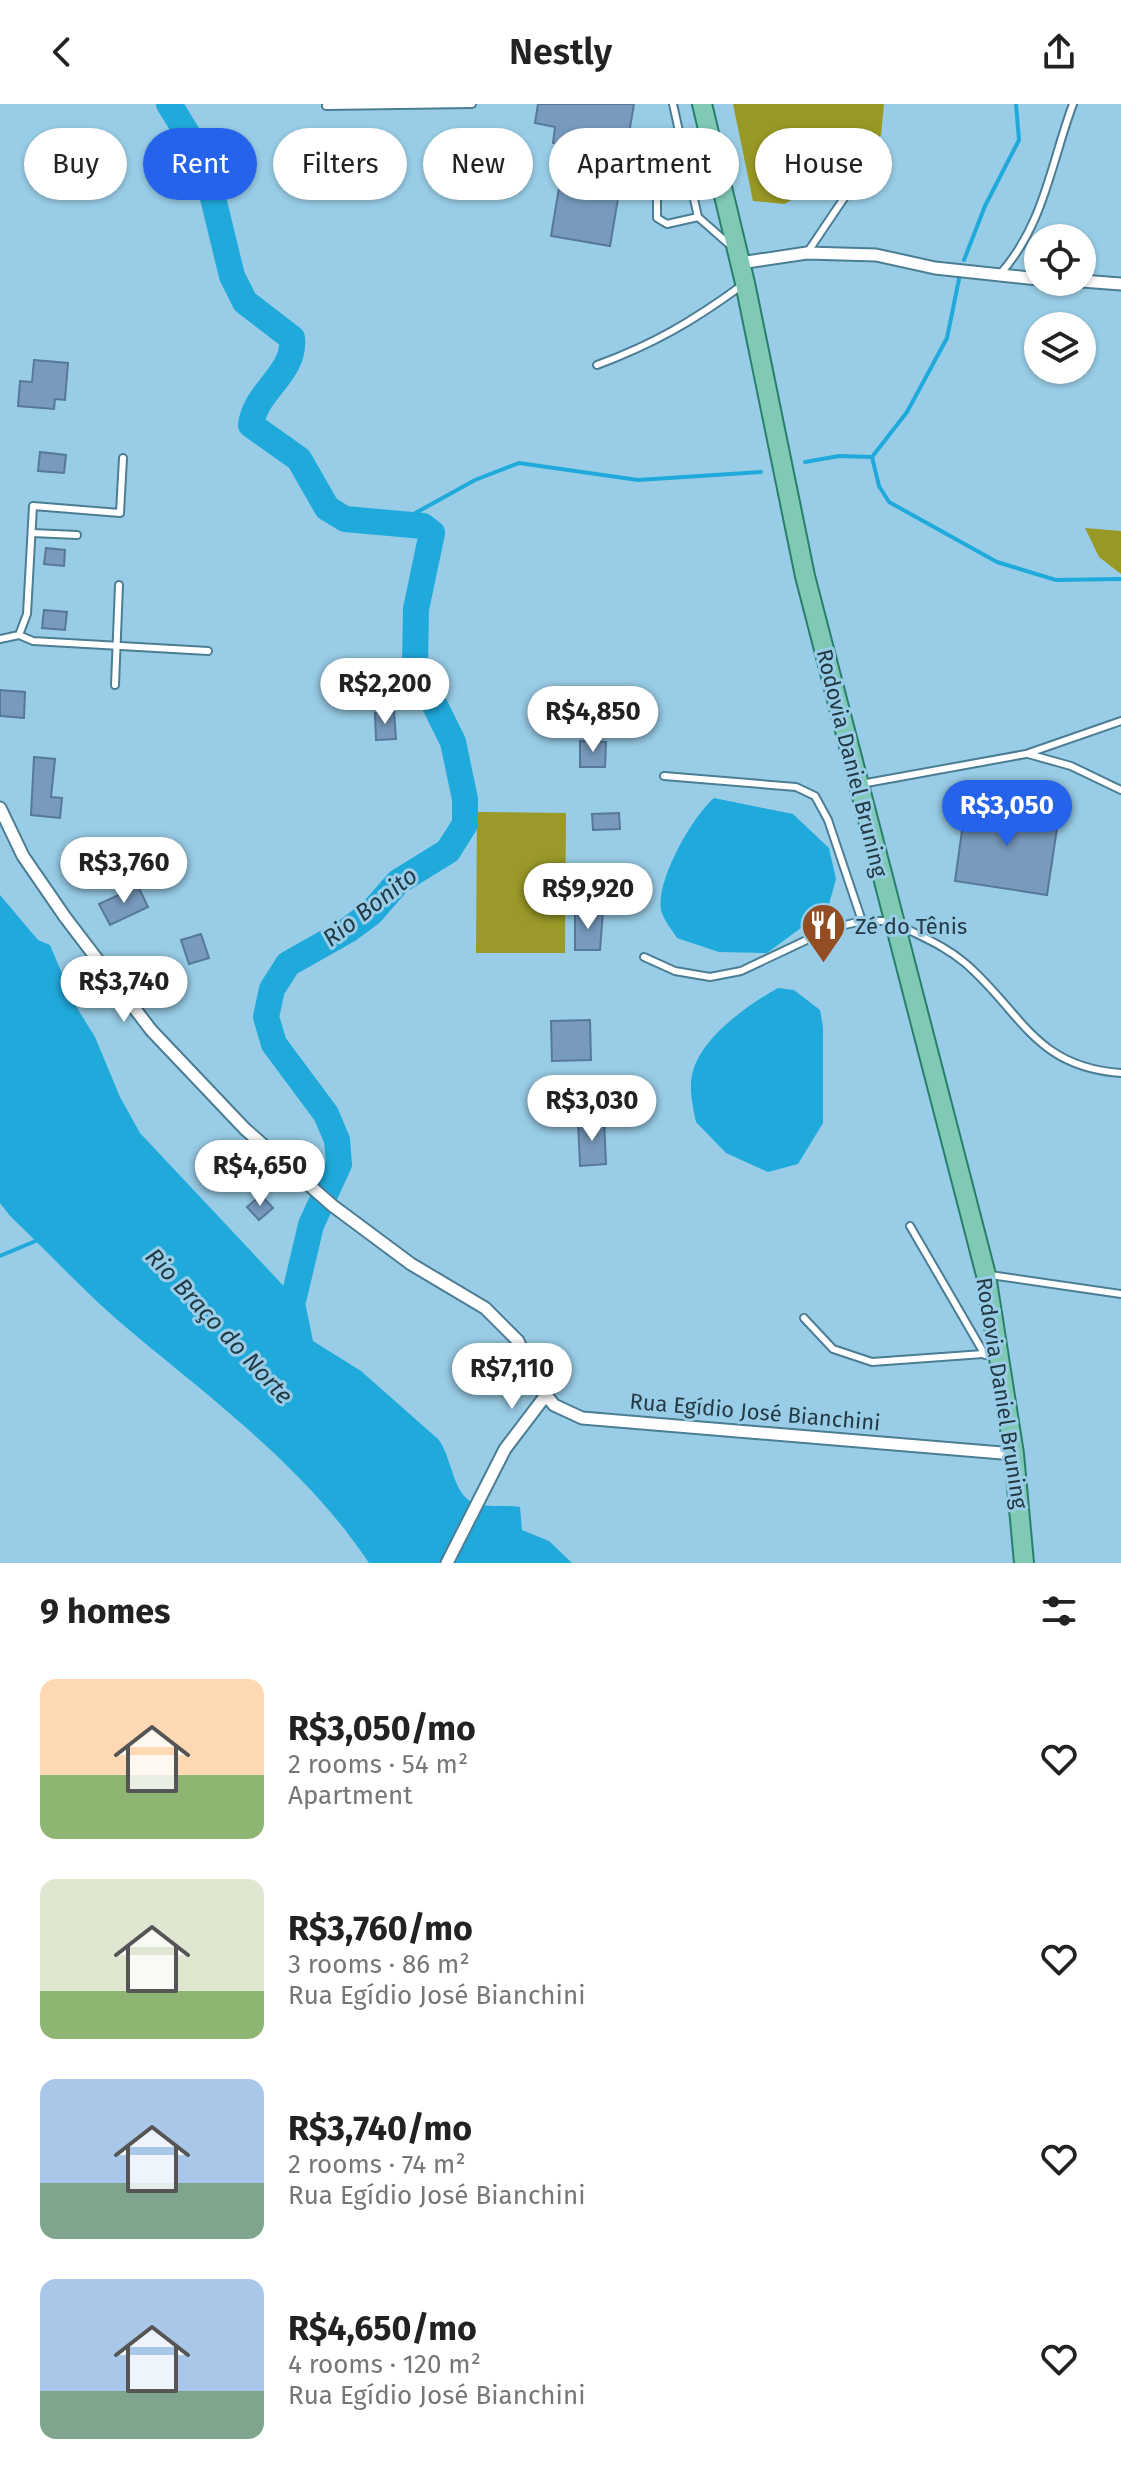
<!DOCTYPE html>
<html lang="en">
<head>
<meta charset="utf-8">
<style>
	:root { --surface:#fff; --page:#f2f2f2; --text:#222; --muted:#767676; --accent:#2563eb }
	body { margin:0; font-family:"Fira Sans",sans-serif; background:var(--page); color:var(--text); height:100vh; display:flex; flex-direction:column; font-size:30px; white-space:nowrap }
	* { box-sizing:border-box; margin:0 }
	p { font-size:26px; color:var(--muted) }
	.icon { flex:none; width:44px; height:44px; fill:none; stroke:currentColor; stroke-width:2; stroke-linecap:round; stroke-linejoin:round }
	.map { position:relative; height:1459px; overflow:hidden }
	.panel { display:flex; flex-direction:column; background:var(--surface); flex:1 }
	.panel>* { flex:none }
	.hud { position:absolute; left:24px; top:24px; width:1074px; height:72px; display:flex; gap:16px }
	.tools { position:absolute; left:1024px; top:120px; display:grid; gap:16px }
	.tools a { display:grid; place-items:center; width:72px; height:72px; border-radius:50%; background:var(--surface); box-shadow:0 2px 6px #0004; font-size:40px }
	.price { position:absolute; translate:-50% -68px; padding:0 18px; border-radius:28px; background:#fff; color:#222; font-size:26px; line-height:52px; filter:drop-shadow(0 2px 4px #0008) }
	.price::after { content:''; position:absolute; left:50%; top:48px; width:24px; height:18px; margin-left:-12px; background:inherit; clip-path:polygon(0 0,100% 0,50% 100%) }
	.price.selected { background:var(--accent); color:#fff }
	ul { padding:0; list-style:none }
	li { display:flex; align-items:center; gap:24px; height:200px; padding:0 40px }
	li span { display:grid; place-items:center; flex:none; width:224px; height:160px; border-radius:16px; color:#555 }
	li>.icon { margin-inline-start:auto }
	span .icon { width:96px; height:96px; fill:#fffc; stroke-width:1 }
	li b { font-size:34px }
	h2 { display:flex; justify-content:space-between; align-items:center; height:96px; padding:0 40px; font-size:34px }
	.chip { padding:0 28px; border-radius:36px; background:var(--surface); box-shadow:0 2px 6px #0004; font-size:28px; line-height:72px }
	.chip.selected { background:var(--accent); color:#fff }
	header { display:flex; justify-content:space-between; align-items:center; height:104px; padding:0 40px; background:var(--surface); font-size:36px; font-weight:600 }
	.map>svg:first-child { display:block }
	.green { fill:#9a9929 }
	.forest { fill:#989825 }
	.water { fill:#20aadc }
	.lines { fill:none; stroke-linecap:round; stroke-linejoin:round }
	.stream { stroke:#20aadc; stroke-width:4 }
	.river { stroke:#20aadc; stroke-width:26 }
	.building { fill:#789abd; stroke:#567899; stroke-width:2 }
	.lane-casing { stroke:#4b7d94; stroke-width:10 }
	.street-casing { stroke:#4b7d94; stroke-width:15 }
	.primary-casing { stroke:#287f6c; stroke-width:22 }
	.lane { stroke:#fff; stroke-width:6 }
	.street { stroke:#fff; stroke-width:11 }
	.primary { stroke:#80c9b4; stroke-width:18 }
	.labels { text-anchor:middle; dominant-baseline:central; stroke-width:6; stroke-linejoin:round; paint-order:stroke }
	.street-label { font-size:22px; fill:#233943; stroke:#99cde7 }
	.poi-label { font-size:22px; fill:#233943; stroke:#99cde7; text-anchor:start }
	.water-label { font-size:24px; font-style:italic; fill:#203a46; stroke:#99cde7 }
</style>
</head>
<body>
<header><svg class="icon" aria-label="back" viewBox="0 0 24 24"><path d="M15 5l-7 7 7 7"/></svg>Nestly<svg class="icon" aria-label="share" viewBox="0 0 24 24"><path d="M12 15V3M7 8l5-5 5 5M5 13v7h14v-7"/></svg></header>
<div class="map">
<svg width="1121" height="1459" viewBox="0 0 1121 1459">
	<rect width="100%" height="100%" fill="#99cde7"/>
	<polygon class="green" points="477,708 566,709 565,849 476,849"/>
	<g class="forest">
		<polygon points="733,0 884,0 881,31 840,71 784,100 753,97"/>
		<polygon points="1085,424 1121,427 1121,470 1099,453"/>
	</g>
	<g class="water">
		<path d="M714,694L793,710L829,744L836,775L828,804L767,849L719,848L677,834C672,826 663,815 661,806C656,776 692,713 714,694Z"/>
		<path d="M0,791L38,836L50,841L66,879L63,886L66,895L74,899L95,933L120,993L140,1029L293,1192L305,1198L313,1237L361,1267L438,1335C453,1352 452,1399 482,1401C495,1403 507,1401 520,1403L522,1426L549,1437L572,1459H369C308,1367 218,1300 134,1230C90,1194 51,1151 10,1112L0,1099Z"/>
		<path d="M778,884L794,886L820,906L823,923V1019L798,1060L768,1068L726,1049L696,1018C693,1003 688,982 693,967C703,932 748,901 778,884Z"/>
	</g>
	<g class="lines">
		<g class="stream">
			<polyline points="964,156 985,102 1019,36 1016,0"/>
			<polyline points="872,353 879,382 889,398 997,458 1056,476 1121,475"/>
			<polyline points="872,353 907,308 947,234 959,175"/>
			<polyline points="805,358 839,352 872,353"/>
			<polyline points="404,422 410,412 475,376 519,359 638,376 761,368"/>
			<polyline points="0,1152 38,1136"/>
		</g>
		<path class="river" d="M169,0L204,57L232,172L245,198L292,234C296,269 255,287 251,321L299,355L327,404L345,415L423,422L432,429L416,505L415,561L453,638L465,695V720L448,747L398,778L371,809L348,826L288,860L272,885L266,913L274,940L326,1010L337,1036L339,1060L311,1121L294,1193L276,1221"/>
	</g>
	<g class="building">
		<polygon points="538,0 634,0 610,142 551,132 566,42 553,39 555,23 535,19"/>
		<polygon points="34,256 68,259 65,296 55,295 54,305 18,302 20,277 32,278"/>
		<polygon points="40,348 66,351 64,369 38,367"/>
		<polygon points="46,444 65,446 64,462 44,460"/>
		<polygon points="44,506 67,508 65,526 42,524"/>
		<polygon points="0,586 25,588 24,614 0,612"/>
		<polygon points="394,608 396,635 376,636 375,609"/>
		<polygon points="580,637 606,638 605,663 580,663"/>
		<polygon points="34,653 55,655 51,693 62,694 60,714 31,711"/>
		<polygon points="966,698 1059,711 1047,791 955,777"/>
		<polygon points="619,709 620,725 593,726 592,710"/>
		<polygon points="138,782 148,803 110,821 99,800"/>
		<polygon points="575,808 603,808 600,846 575,846"/>
		<polygon points="201,830 209,854 189,860 181,836"/>
		<polygon points="590,916 591,956 552,957 551,917"/>
		<polygon points="604,1016 606,1060 580,1062 578,1017"/>
		<polygon points="261,1091 273,1104 259,1116 247,1103"/>
	</g>
	<g class="lines">
		<defs>
			<g id="lane">
				<polyline points="673,0 698,113 731,142"/>
				<polyline points="326,2 472,0"/>
				<polyline points="698,113 667,120 657,114 657,58 661,48 710,36"/>
				<polyline points="807,149 873,51"/>
				<path d="M1000,170C1044,121 1051,59 1073,0"/>
				<path d="M597,261C654,240 693,217 741,182"/>
				<polyline points="32,429 77,431"/>
				<polyline points="19,531 33,537 208,547"/>
				<polyline points="0,535 19,531 27,510 33,402 120,409 123,354"/>
				<polyline points="115,581 119,481"/>
				<polyline points="1028,650 1071,662 1121,686"/>
				<polyline points="664,672 796,683 815,692 828,716 862,817 891,817"/>
				<polyline points="861,680 1026,650 1121,617"/>
				<path d="M901,822C924,834 945,842 965,859C1022,908 1034,963 1121,969"/>
				<polyline points="644,853 675,867 710,873 741,867 832,824 862,817"/>
				<polyline points="910,1122 985,1251"/>
				<polyline points="990,1171 1121,1190"/>
				<polyline points="804,1214 833,1245 872,1258 997,1249"/>
			</g>
			<g id="street">
				<polyline points="740,159 807,149 876,151 935,164 1038,175"/>
				<polyline points="1082,177 1121,180"/>
				<polyline points="0,704 23,752 65,813 151,926 245,1025 333,1102 411,1160 485,1204 518,1237 538,1281 554,1301 582,1314 1014,1350"/>
				<polyline points="447,1459 505,1345 546,1291"/>
			</g>
			<polyline id="primary" points="702,0 745,179 805,472 986,1171 1014,1350 1024,1459"/>
		</defs>
		<use href="#lane" class="lane-casing"/>
		<use href="#street" class="street-casing"/>
		<use href="#primary" class="primary-casing"/>
		<use href="#lane" class="lane"/>
		<use href="#street" class="street"/>
		<use href="#primary" class="primary"/>
	</g>
	<defs>
		<symbol id="restaurant-pin" viewBox="-11 -11 22 30"><path d="M0 17L-7.5 6A9.5 9.5 0 1 1 7.5 6Z" fill="#934d23" stroke="#99cde7"/><path d="M-5-6h1v4h1v-4h1v4h1v-4h1v5L-1.5 .5V6h-2V.5L-5-1ZM5-6V6H3V1.5H1.5Q1.5-4 5-6Z" fill="#fff"/></symbol>
	</defs>
	<g fill-rule="evenodd">
		<use href="#restaurant-pin" x="798" y="796" width="51" height="69"/>
	</g>
	<g class="labels">
		<g class="street-label">
			<text transform="translate(852 659) rotate(76)">Rodovia Daniel Bruning</text>
			<text transform="translate(1002 1289) rotate(81)">Rodovia Daniel Bruning</text>
			<text transform="translate(755 1308) rotate(5)">Rua Egídio José Bianchini</text>
		</g>
		<g class="poi-label">
			<text x="855" y="822">Zé do Tênis</text>
		</g>
		<g class="water-label">
			<text transform="translate(370 803) rotate(-38)">Rio Bonito</text>
			<text transform="translate(219 1222) rotate(47)">Rio Braço do Norte</text>
		</g>
	</g>
</svg>
<div class="tools">
<a><svg class="icon" aria-label="locate" viewBox="0 0 24 24"><circle cx="12" cy="12" r="6"/><path d="M12 2v4M12 18v4M2 12h4M18 12h4"/></svg></a>
<a><svg class="icon" aria-label="layers" viewBox="0 0 24 24"><path d="M12 4l9 5-9 5-9-5zM3 14l9 5 9-5"/></svg></a>
</div>
<b class="price" style="left:385px;top:622px">R$2,200</b>
<b class="price" style="left:593px;top:650px">R$4,850</b>
<b class="price selected" style="left:1007px;top:744px">R$3,050</b>
<b class="price" style="left:124px;top:801px">R$3,760</b>
<b class="price" style="left:588px;top:827px">R$9,920</b>
<b class="price" style="left:124px;top:920px">R$3,740</b>
<b class="price" style="left:592px;top:1039px">R$3,030</b>
<b class="price" style="left:260px;top:1104px">R$4,650</b>
<b class="price" style="left:512px;top:1307px">R$7,110</b>
<div class="hud">
<a class="chip">Buy</a>
<a class="chip selected">Rent</a>
<a class="chip">Filters</a>
<a class="chip">New</a>
<a class="chip">Apartment</a>
<a class="chip">House</a>
</div>
</div>
<section class="panel">
<h2>9 homes<svg class="icon" aria-label="filters" viewBox="0 0 24 24"><path d="M4 7h16M4 17h16"/><circle cx="9" cy="7" r="2"/><circle cx="15" cy="17" r="2"/></svg></h2>
<ul>
<li><span style="background:linear-gradient(#ffd9b3 60%,#8fb573 0)"><svg class="icon" aria-label="home" viewBox="0 0 24 24"><path d="M3 11l9-7 9 7M6 9v11h12V9"/></svg></span><div><b>R$3,050/mo</b><p>2 rooms · 54 m²</p><p>Apartment</p></div><svg class="icon" aria-label="heart" viewBox="0 0 24 24"><path d="M12 20l-8-8c-3-5 5-10 8-4 3-6 11-1 8 4z"/></svg></li>
<li><span style="background:linear-gradient(#dfe7d0 70%,#8fb573 0)"><svg class="icon" aria-label="home" viewBox="0 0 24 24"><path d="M3 11l9-7 9 7M6 9v11h12V9"/></svg></span><div><b>R$3,760/mo</b><p>3 rooms · 86 m²</p><p>Rua Egídio José Bianchini</p></div><svg class="icon" aria-label="heart" viewBox="0 0 24 24"><path d="M12 20l-8-8c-3-5 5-10 8-4 3-6 11-1 8 4z"/></svg></li>
<li><span style="background:linear-gradient(#a9c7e8 65%,#7fa58c 0)"><svg class="icon" aria-label="home" viewBox="0 0 24 24"><path d="M3 11l9-7 9 7M6 9v11h12V9"/></svg></span><div><b>R$3,740/mo</b><p>2 rooms · 74 m²</p><p>Rua Egídio José Bianchini</p></div><svg class="icon" aria-label="heart" viewBox="0 0 24 24"><path d="M12 20l-8-8c-3-5 5-10 8-4 3-6 11-1 8 4z"/></svg></li>
<li><span style="background:linear-gradient(#a9c7e8 70%,#7fa58c 0)"><svg class="icon" aria-label="home" viewBox="0 0 24 24"><path d="M3 11l9-7 9 7M6 9v11h12V9"/></svg></span><div><b>R$4,650/mo</b><p>4 rooms · 120 m²</p><p>Rua Egídio José Bianchini</p></div><svg class="icon" aria-label="heart" viewBox="0 0 24 24"><path d="M12 20l-8-8c-3-5 5-10 8-4 3-6 11-1 8 4z"/></svg></li>
</ul>
</section>
</body>
</html>
